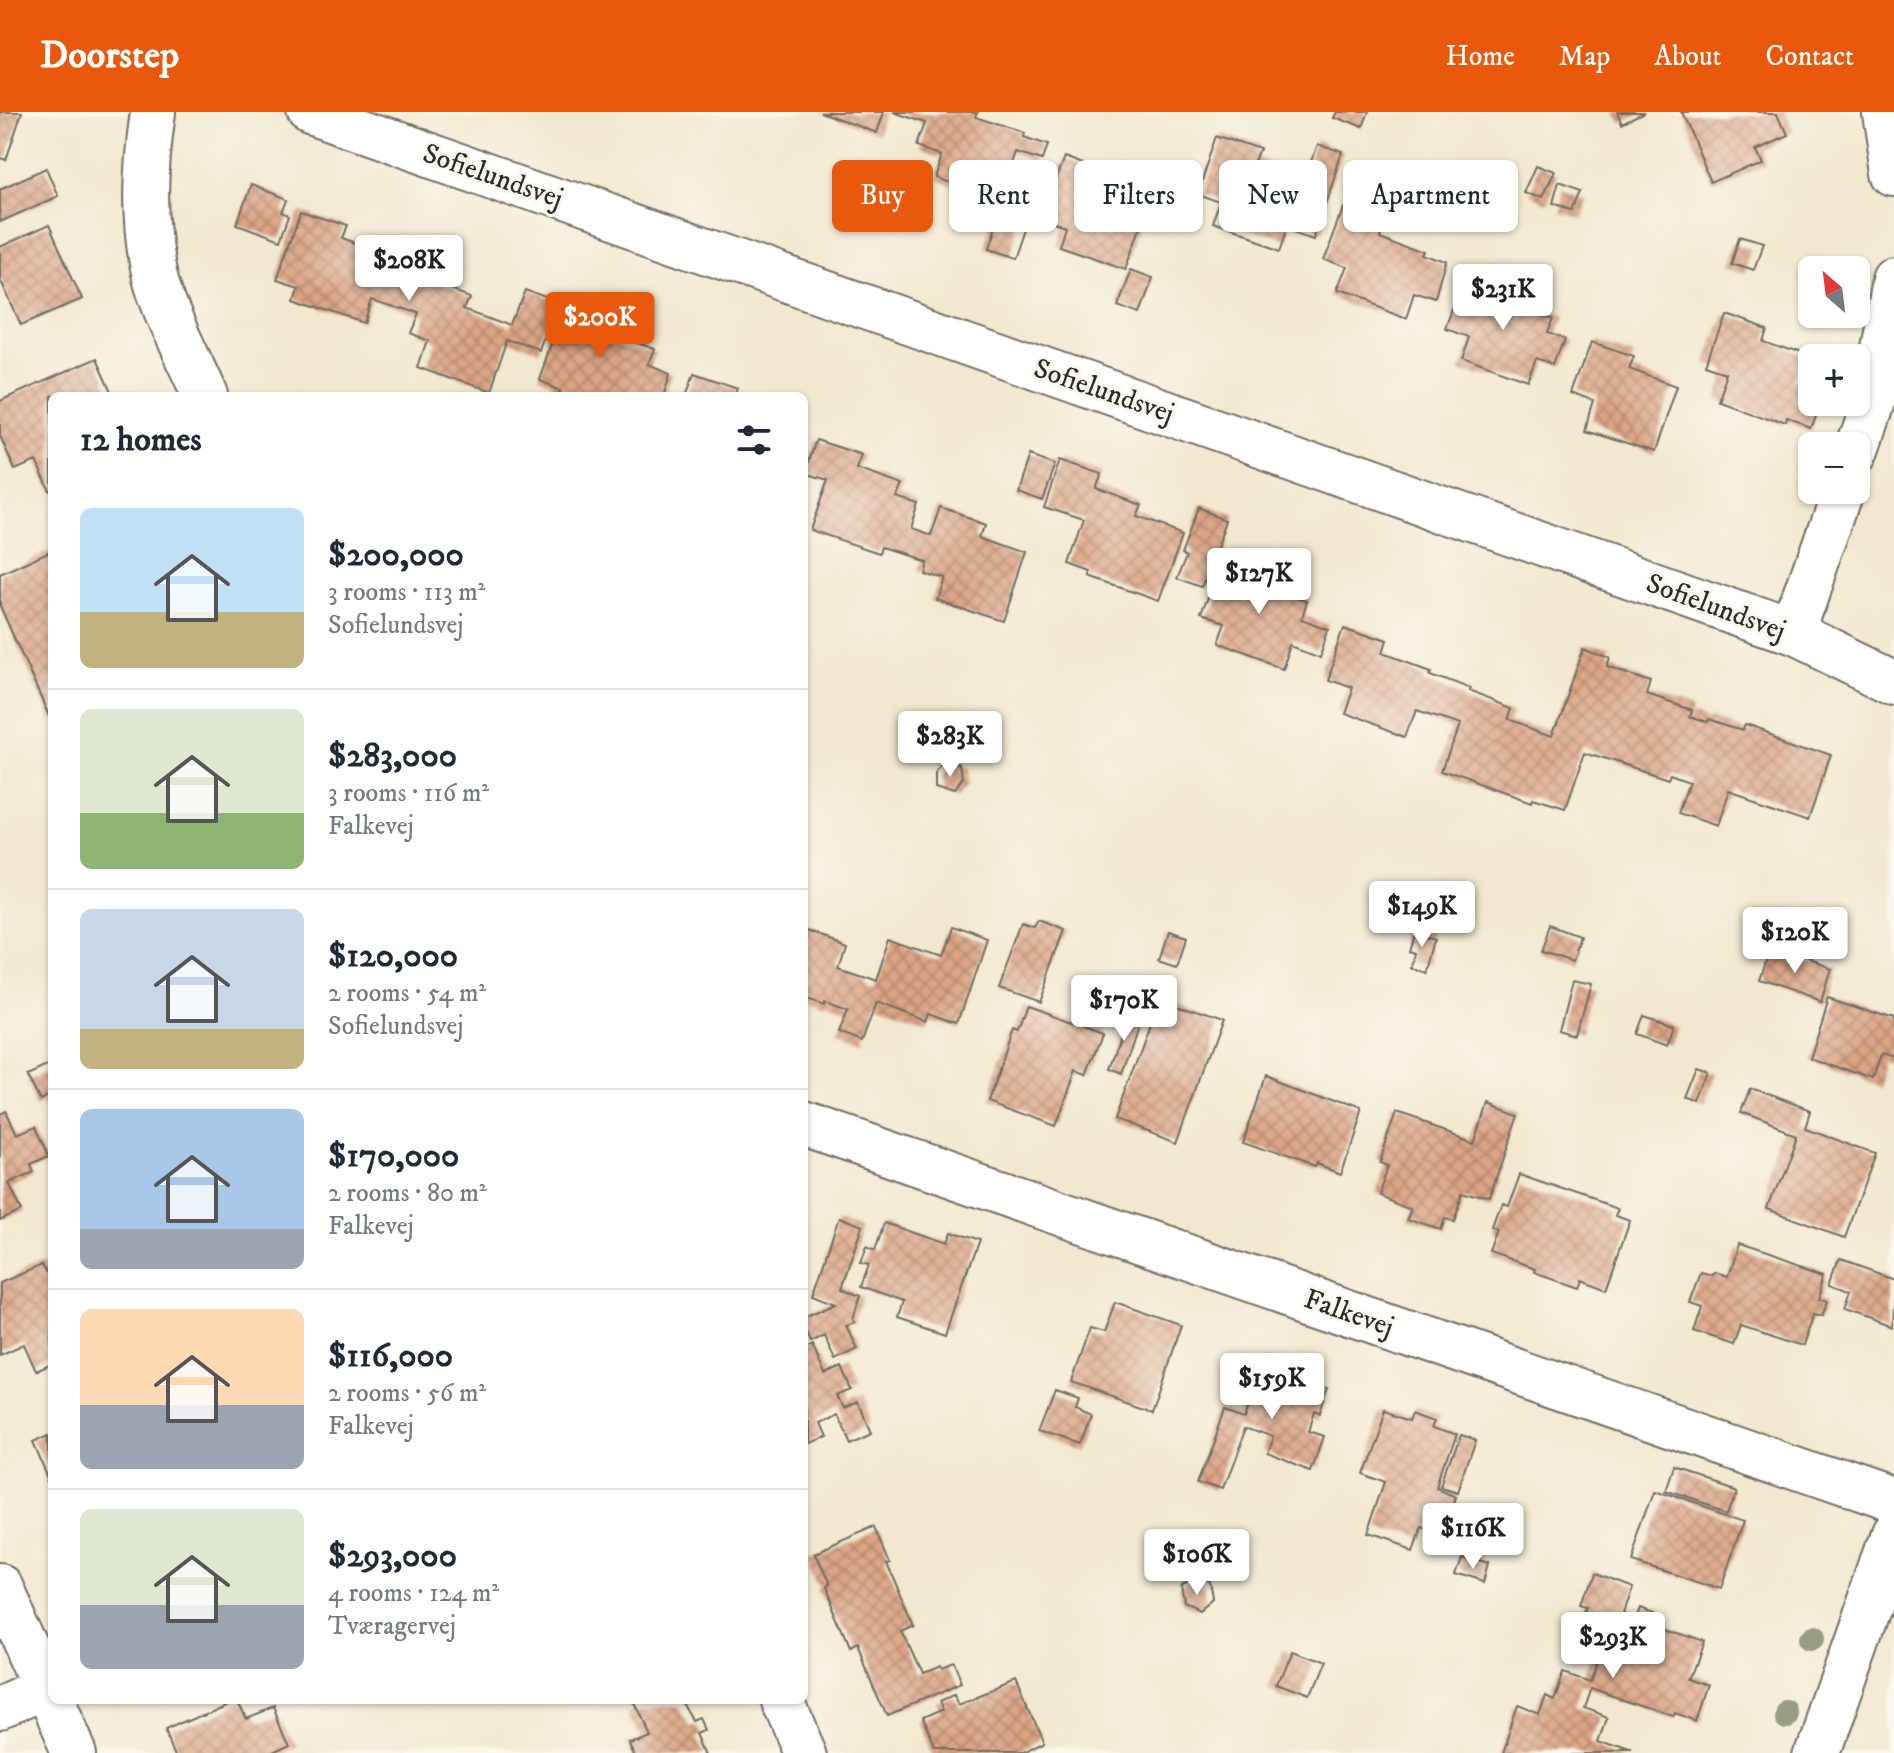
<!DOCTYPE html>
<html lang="en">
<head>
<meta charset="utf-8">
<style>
	:root { --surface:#fff; --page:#f2f2f3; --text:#1f2937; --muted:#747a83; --line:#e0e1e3; --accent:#ea580c }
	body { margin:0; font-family:"IM FELL DW Pica",serif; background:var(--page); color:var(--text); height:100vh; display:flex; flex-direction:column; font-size:30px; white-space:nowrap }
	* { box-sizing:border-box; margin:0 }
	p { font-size:26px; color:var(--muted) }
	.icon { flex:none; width:44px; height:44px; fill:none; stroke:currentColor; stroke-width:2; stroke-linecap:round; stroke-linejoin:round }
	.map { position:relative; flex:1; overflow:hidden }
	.drawer { position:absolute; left:48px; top:280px; width:760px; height:1312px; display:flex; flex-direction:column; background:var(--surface); border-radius:12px; box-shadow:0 2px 6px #0004 }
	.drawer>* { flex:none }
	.hud { position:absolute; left:832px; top:48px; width:760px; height:72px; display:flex; gap:16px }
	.needle { width:52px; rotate:332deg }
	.buttons { position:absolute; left:1798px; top:144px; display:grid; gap:16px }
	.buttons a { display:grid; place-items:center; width:72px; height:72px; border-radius:12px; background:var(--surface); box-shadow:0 2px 6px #0004; font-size:40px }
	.price { position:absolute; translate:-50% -68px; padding:0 18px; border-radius:8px; background:#fff; color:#222; font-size:26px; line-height:52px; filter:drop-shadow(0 2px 4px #0008) }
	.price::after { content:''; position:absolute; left:50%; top:48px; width:24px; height:18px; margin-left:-12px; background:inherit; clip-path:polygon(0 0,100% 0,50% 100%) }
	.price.current { background:var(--accent); color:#fff }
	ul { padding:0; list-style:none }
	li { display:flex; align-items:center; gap:24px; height:200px; padding:0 32px }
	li+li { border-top:2px solid var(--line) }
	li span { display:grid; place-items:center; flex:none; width:224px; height:160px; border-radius:12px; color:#555 }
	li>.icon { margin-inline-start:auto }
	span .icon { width:96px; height:96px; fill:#fffc; stroke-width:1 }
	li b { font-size:34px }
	h2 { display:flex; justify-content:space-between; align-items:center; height:96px; padding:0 32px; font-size:34px }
	.chip { padding:0 28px; border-radius:12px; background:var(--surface); box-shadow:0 2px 6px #0004; font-size:28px; line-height:72px }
	.chip.current { background:var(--accent); color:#fff }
	header { display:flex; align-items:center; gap:48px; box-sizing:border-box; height:112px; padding:0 40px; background:var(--accent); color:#fff }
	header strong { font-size:38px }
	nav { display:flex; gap:44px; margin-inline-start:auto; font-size:28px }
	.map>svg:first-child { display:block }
	.building { fill:url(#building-cross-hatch) }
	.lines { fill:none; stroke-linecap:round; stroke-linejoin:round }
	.minor-casing { stroke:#716d64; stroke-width:48 }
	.minor { stroke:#fff; stroke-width:44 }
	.tree { fill:#979c83 }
	.labels { text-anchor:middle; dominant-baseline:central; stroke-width:6; stroke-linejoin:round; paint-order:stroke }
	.street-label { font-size:28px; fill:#2b2b2b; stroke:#fbf7ec }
</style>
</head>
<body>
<header>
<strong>Doorstep</strong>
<nav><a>Home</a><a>Map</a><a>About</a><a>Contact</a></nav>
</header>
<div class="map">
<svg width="1894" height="1641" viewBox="0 0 1894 1641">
	<defs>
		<pattern id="building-cross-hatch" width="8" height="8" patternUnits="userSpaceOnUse" patternTransform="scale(2)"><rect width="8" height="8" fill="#dda585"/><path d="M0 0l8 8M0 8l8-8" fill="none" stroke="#b3876d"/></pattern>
	</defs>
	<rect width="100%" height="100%" fill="#fbf7ec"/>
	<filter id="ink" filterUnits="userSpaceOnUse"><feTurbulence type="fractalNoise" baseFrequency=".0125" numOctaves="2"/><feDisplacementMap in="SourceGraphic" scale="16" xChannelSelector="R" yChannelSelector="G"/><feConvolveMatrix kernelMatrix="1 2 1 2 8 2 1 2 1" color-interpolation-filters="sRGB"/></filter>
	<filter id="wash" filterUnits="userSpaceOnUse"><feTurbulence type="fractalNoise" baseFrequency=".006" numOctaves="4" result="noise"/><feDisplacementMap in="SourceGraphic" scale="32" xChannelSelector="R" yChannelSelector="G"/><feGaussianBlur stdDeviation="1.8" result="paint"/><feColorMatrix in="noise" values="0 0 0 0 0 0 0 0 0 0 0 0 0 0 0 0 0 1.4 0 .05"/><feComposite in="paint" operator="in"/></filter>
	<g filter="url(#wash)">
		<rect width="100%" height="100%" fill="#f2e8cf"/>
		<g id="blocks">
			<g class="building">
				<polygon points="0,0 22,0 6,48 0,46"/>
				<polygon points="820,0 884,0 877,21"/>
				<polygon points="894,0 978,0 976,5 1025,21 1024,25 1047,33 1042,48 1018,40 1003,84 1031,93 1013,146 986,137 1002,89 934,65 942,42 919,34 927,11"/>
				<polygon points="1335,0 1367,0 1361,17 1332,6"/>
				<polygon points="1617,0 1644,0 1622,11"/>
				<polygon points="1681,0 1778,0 1787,21 1755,35 1761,48 1711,70"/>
				<polygon points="1217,26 1260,41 1255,53 1304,69 1317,34 1343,43 1316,123 1287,113 1279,136 1213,114 1221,90 1198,82"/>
				<polygon points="1064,46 1105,61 1101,72 1150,90 1126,157 1059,134 1065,114 1041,106"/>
				<polygon points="1538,54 1556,61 1544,88 1526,81"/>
				<polygon points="46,56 58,84 0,110 0,77"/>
				<polygon points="251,73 288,87 283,100 290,103 281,128 237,112"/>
				<polygon points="1560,73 1583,81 1575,101 1554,95"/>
				<polygon points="1343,93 1384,109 1380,120 1429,138 1427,142 1447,150 1436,190 1414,183 1406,207 1337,182 1347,156 1323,147"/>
				<polygon points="301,99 346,114 341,126 387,143 382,157 426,171 427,168 472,184 467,196 512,213 525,180 559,192 541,241 507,229 489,281 421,256 430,229 408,221 416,202 372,187 364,211 295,187 299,174 277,167"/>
				<polygon points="49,113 82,187 21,213 0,167 0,135"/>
				<polygon points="1740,127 1762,134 1753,158 1732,151"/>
				<polygon points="1131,157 1153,165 1140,202 1117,194"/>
				<polygon points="1468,162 1509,177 1505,188 1553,206 1547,222 1565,228 1555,256 1537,250 1528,273 1461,249 1469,225 1447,217"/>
				<polygon points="567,192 613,209 609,221 655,237 649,252 671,261 664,284 570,284 563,282 564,276 540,267"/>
				<polygon points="1724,201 1767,216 1763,229 1808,245 1799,270 1812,275 1812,290 1821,290 1811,317 1786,308 1785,313 1717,288 1727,259 1706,252"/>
				<polygon points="1592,230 1634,244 1629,257 1676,274 1654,340 1587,318 1595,292 1573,284"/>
				<polygon points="97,246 114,284 52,284 52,378 50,379 36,349 15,358 0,324 0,289"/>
				<polygon points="694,261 738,276 735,284 686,284"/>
				<polygon points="816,328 862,343 857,357 903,373 897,386 919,393 911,417 931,424 941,396 986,411 982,424 1027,440 1004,509 935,486 942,465 919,458 922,448 881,435 879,441 810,418 828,368 805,361"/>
				<polygon points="1028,343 1055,352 1042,387 1016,378"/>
				<polygon points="1060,348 1102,362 1096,377 1141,393 1136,404 1183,421 1158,489 1090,465 1091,460 1069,452 1084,408 1044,395"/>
				<polygon points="1199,396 1227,407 1202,474 1177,465 1187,440 1183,438"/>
				<polygon points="52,438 52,611 0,494 0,462"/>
				<polygon points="1222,445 1265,460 1260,474 1307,488 1302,504 1330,514 1321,540 1293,529 1284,557 1217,533 1224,514 1201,507"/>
				<polygon points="1345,512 1389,527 1385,540 1431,557 1430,561 1469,576 1468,579 1514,596 1510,608 1554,624 1585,535 1610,545 1607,555 1651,570 1647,583 1692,598 1690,604 1708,610 1709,607 1743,618 1745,613 1831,643 1810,705 1728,677 1716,714 1678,701 1689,669 1670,662 1668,667 1585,640 1565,698 1533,688 1532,691 1442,659 1458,613 1417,599 1407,625 1339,601 1348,576 1325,568"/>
				<polygon points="944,651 962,656 964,671 955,683 936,677 936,662"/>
				<polygon points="1039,809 1066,819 1039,890 999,876 1023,812 1035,816"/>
				<polygon points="1550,814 1580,825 1572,848 1541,838"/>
				<polygon points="951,815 987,828 959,912 931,902 928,910 876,891 862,930 839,921 848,897 825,889 824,892 804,885 804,816 845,831 838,854 876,867 890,825 941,843"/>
				<polygon points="1168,819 1186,825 1177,852 1159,846"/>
				<polygon points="1414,819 1436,825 1427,857 1412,852 1416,837 1409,835"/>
				<polygon points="1770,837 1830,857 1820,890 1759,869"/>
				<polygon points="1572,868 1591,872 1577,923 1559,918"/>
				<polygon points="1827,885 1894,907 1894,947 1881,943 1873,968 1808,945"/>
				<polygon points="1159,886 1222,908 1178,1030 1115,1007"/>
				<polygon points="1026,894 1103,921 1087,963 1076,959 1056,1014 987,989 1012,918 1017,920"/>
				<polygon points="1128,901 1140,905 1121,962 1109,957"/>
				<polygon points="1644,903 1674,913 1667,933 1637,922"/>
				<polygon points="52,952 52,993 48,985 41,989 28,963"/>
				<polygon points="1699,957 1711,961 1700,992 1687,987"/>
				<polygon points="1266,964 1361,1000 1340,1060 1317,1051 1315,1055 1243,1030"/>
				<polygon points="1750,977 1810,999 1805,1015 1875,1041 1844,1125 1769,1097 1796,1022 1741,1001"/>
				<polygon points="1488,990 1518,1001 1489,1087 1463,1079 1453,1107 1445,1105 1441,1117 1408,1106 1413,1094 1377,1081 1387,1053 1380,1050 1397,1001 1475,1028"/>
				<polygon points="6,999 17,1022 36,1014 49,1044 31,1052 34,1060 9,1071 22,1099 0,1109 0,1002"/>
				<polygon points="1519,1062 1618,1096 1615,1103 1630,1108 1606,1176 1580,1166 1577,1175 1534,1160 1535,1157 1491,1142 1499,1120 1492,1118 1501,1093 1507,1095"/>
				<polygon points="839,1105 863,1114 842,1176 860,1184 853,1207 855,1210 846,1213 857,1237 835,1248 824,1223 810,1230 804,1215 804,1205 836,1191 813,1182"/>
				<polygon points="884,1111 944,1132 948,1121 977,1131 945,1221 897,1205 902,1190 861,1175 869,1153 861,1151 867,1134 875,1138"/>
				<polygon points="1737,1133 1827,1162 1819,1185 1827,1188 1821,1203 1813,1201 1802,1233 1741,1213 1734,1232 1694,1219 1702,1194 1690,1190 1701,1161 1712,1164 1714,1161 1727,1165"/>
				<polygon points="1841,1148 1894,1167 1892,1214 1845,1197 1851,1179 1832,1172"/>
				<polygon points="42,1153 52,1172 52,1252 36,1259 24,1232 0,1243 0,1171"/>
				<polygon points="1115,1190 1181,1213 1152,1298 1071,1270 1090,1216 1104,1220"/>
				<polygon points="812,1233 825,1263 842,1255 852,1278 837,1284 843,1296 858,1290 870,1318 846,1328 834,1302 815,1311 821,1325 804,1332 804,1237"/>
				<polygon points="1264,1245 1326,1268 1324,1275 1329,1277 1320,1304 1314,1302 1308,1320 1325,1325 1313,1359 1264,1341 1270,1324 1243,1314 1220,1378 1198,1370 1225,1295 1244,1302"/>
				<polygon points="1055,1278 1078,1286 1075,1295 1091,1302 1080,1333 1039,1319"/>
				<polygon points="1383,1297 1412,1306 1415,1298 1437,1306 1434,1314 1455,1322 1437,1375 1456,1383 1442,1423 1421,1416 1413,1438 1368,1423 1386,1370 1360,1361"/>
				<polygon points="52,1321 52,1365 36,1328"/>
				<polygon points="1459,1323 1475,1328 1458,1379 1441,1374"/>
				<polygon points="1674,1355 1734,1375 1726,1399 1666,1379"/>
				<polygon points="1655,1378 1743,1408 1719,1477 1631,1448"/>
				<polygon points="876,1415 890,1448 886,1449 913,1513 900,1519 919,1562 936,1555 937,1558 951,1553 960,1573 887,1604 858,1536 851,1540 824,1476 827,1474 813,1442"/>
				<polygon points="1462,1445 1490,1454 1485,1472 1456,1463"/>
				<polygon points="1592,1461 1629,1475 1620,1502 1634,1507 1638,1496 1658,1503 1654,1513 1702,1530 1688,1566 1709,1573 1697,1609 1675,1601 1673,1605 1590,1576 1583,1596 1609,1605 1601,1629 1634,1641 1501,1641 1517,1594 1540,1603 1547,1583 1555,1587 1565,1559 1590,1568 1608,1519 1583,1509 1588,1496 1581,1494"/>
				<polygon points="1194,1468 1210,1474 1213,1491 1200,1502 1184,1495 1181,1478"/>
				<polygon points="1290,1539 1321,1551 1307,1586 1276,1574"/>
				<polygon points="1016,1570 1042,1630 1020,1641 934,1641 920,1609 941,1600 937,1591 954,1583 959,1592"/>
				<polygon points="229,1588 237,1588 246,1607 273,1596 289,1631 268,1641 177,1641 166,1616"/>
				<polygon points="643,1588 684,1588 697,1610 704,1607 709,1618 702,1621 711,1641 636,1641 630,1627 647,1620 634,1592"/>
			</g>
		</g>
	</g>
	<g filter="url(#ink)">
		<use href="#blocks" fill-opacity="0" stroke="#716d64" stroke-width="2"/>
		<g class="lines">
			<defs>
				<g id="minor">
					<path d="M153,0C145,56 142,110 155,165C164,201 190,249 205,284"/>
					<polyline points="310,0 1793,521 1894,570"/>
					<polyline points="1885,0 1894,62"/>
					<polyline points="1856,340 1872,293 1894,166"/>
					<polyline points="1793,521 1843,378"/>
					<polyline points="804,1012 1894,1390"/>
					<polyline points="0,1475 74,1641"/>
					<polyline points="781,1588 804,1641"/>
					<polyline points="0,1597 46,1576"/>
					<polyline points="1817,1641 1894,1423"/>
				</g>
			</defs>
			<use href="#minor" class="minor-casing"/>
			<use href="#minor" class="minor"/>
		</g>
		<g class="tree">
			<circle cx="1812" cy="1527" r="12"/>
			<circle cx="1785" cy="1600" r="12"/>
		</g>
	</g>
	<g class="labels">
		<g class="street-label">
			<text transform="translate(493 64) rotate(19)">Sofielundsvej</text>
			<text transform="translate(1104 279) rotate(19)">Sofielundsvej</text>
			<text transform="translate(1716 495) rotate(20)">Sofielundsvej</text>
			<text transform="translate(1349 1201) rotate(19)">Falkevej</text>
		</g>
	</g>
</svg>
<div class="buttons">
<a><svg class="needle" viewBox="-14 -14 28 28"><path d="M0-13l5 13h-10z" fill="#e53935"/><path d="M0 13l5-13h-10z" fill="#747a83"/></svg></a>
<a>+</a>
<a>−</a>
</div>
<b class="price" style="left:409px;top:191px">$208K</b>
<b class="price" style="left:1503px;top:220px">$231K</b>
<b class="price current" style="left:600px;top:248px">$200K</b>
<b class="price" style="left:1259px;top:504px">$127K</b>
<b class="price" style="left:950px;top:667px">$283K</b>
<b class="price" style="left:1422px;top:837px">$149K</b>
<b class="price" style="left:1795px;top:863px">$120K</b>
<b class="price" style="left:1124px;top:931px">$170K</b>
<b class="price" style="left:1272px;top:1309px">$159K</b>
<b class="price" style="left:1473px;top:1459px">$116K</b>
<b class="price" style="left:1197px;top:1485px">$106K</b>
<b class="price" style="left:1613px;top:1568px">$293K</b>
<div class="hud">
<a class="chip current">Buy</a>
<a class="chip">Rent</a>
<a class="chip">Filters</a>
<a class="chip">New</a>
<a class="chip">Apartment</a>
</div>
<section class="drawer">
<h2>12 homes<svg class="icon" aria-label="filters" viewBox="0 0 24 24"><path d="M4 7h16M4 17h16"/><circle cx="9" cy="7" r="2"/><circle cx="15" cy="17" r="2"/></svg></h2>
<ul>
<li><span style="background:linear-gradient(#bfe0f5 65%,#c2b280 0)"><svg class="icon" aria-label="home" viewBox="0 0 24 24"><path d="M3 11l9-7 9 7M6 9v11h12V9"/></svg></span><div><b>$200,000</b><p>3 rooms · 113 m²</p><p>Sofielundsvej</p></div></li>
<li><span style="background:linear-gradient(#dfe7d0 65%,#8fb573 0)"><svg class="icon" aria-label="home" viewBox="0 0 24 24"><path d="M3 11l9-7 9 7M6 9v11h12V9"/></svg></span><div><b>$283,000</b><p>3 rooms · 116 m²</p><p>Falkevej</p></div></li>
<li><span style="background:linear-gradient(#c9d6e8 75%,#c2b280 0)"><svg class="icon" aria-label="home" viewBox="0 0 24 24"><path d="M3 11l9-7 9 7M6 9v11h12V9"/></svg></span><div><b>$120,000</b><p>2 rooms · 54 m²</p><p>Sofielundsvej</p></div></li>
<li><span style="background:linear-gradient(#a9c7e8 75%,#9aa5b1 0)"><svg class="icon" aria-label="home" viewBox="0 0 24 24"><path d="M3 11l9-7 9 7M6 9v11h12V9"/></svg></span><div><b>$170,000</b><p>2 rooms · 80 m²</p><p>Falkevej</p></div></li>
<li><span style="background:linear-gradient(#ffd9b3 60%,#9aa5b1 0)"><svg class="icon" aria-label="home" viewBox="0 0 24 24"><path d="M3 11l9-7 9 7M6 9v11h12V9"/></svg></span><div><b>$116,000</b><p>2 rooms · 56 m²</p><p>Falkevej</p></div></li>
<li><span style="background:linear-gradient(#dfe7d0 60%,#9aa5b1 0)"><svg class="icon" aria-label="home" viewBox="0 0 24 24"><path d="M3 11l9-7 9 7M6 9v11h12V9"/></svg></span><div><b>$293,000</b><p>4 rooms · 124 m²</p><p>Tværagervej</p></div></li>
</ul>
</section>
</div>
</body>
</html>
